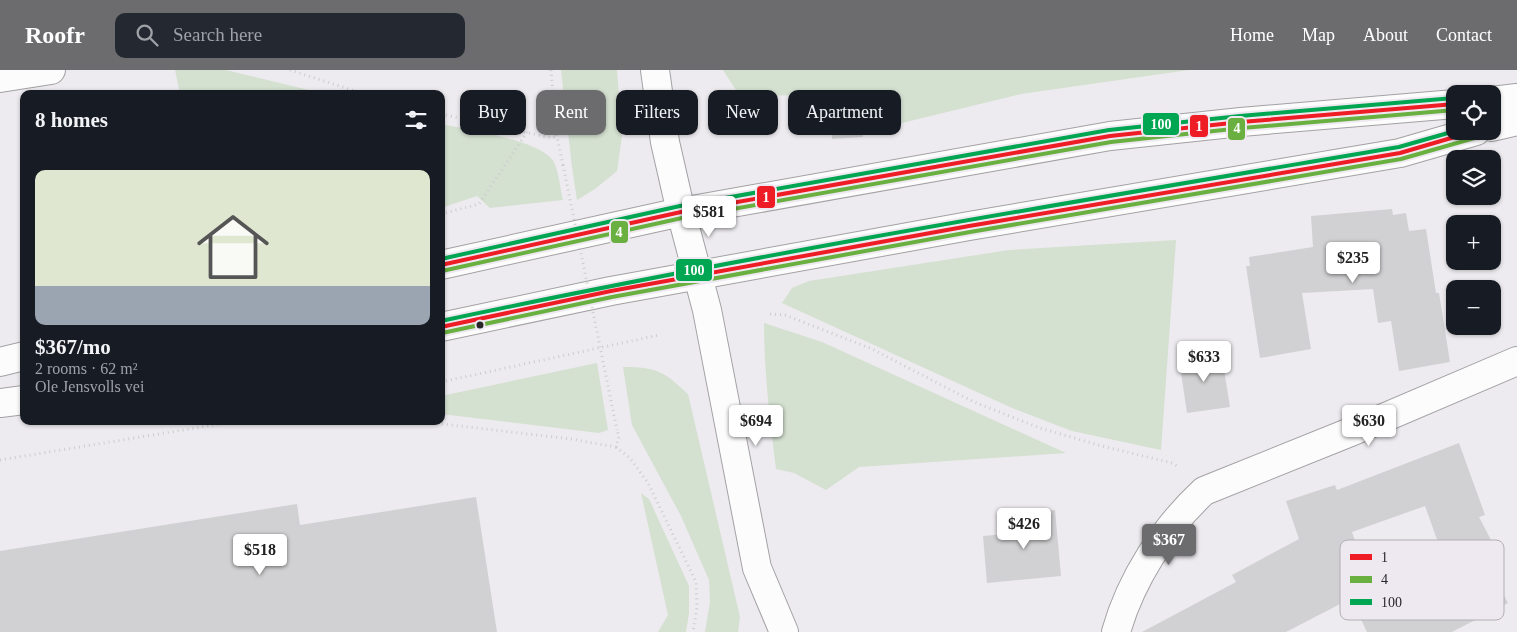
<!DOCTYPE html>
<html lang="en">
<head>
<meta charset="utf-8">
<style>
	:root { --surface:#171b24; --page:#242831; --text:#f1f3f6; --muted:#9ea1a6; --accent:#6c6b6e }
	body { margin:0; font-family:Georgia,serif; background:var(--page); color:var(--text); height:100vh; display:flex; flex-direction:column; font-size:19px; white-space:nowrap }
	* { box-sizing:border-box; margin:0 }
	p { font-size:16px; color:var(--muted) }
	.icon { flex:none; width:28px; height:28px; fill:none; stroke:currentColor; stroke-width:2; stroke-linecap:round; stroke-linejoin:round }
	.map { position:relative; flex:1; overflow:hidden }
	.side { position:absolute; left:20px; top:20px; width:425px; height:335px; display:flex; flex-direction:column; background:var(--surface); border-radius:10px; box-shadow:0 1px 4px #0004 }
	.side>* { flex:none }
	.hud { position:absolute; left:460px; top:20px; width:475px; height:45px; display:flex; gap:10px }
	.buttons { position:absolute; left:1446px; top:15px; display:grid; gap:10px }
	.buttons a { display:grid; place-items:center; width:55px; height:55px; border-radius:10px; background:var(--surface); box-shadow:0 1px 4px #0004; font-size:25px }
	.price { position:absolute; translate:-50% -42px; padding:0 11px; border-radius:5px; background:#fff; color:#222; font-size:16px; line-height:32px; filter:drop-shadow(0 1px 2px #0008) }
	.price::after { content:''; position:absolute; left:50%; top:30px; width:15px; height:11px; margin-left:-8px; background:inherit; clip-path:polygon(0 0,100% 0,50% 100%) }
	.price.selected { background:var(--accent); color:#fff }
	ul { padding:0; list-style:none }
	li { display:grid; align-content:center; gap:10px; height:265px; padding:0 15px }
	li span { display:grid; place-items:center; height:155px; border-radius:10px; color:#555 }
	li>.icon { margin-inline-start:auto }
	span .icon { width:90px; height:90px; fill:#fffc; stroke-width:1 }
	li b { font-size:21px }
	h2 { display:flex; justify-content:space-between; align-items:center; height:60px; padding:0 15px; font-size:21px }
	.tag { padding:0 18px; border-radius:10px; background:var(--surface); box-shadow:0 1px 4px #0004; font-size:18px; line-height:45px }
	.tag.selected { background:var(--accent); color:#fff }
	header { display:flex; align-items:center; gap:30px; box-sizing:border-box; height:70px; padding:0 25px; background:var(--accent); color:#fff }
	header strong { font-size:24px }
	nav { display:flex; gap:28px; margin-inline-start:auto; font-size:18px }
	.search { width:350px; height:45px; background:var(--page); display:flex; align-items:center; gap:12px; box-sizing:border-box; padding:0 18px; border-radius:10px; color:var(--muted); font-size:19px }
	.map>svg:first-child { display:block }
	.green { fill:#d4e0d0 }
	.building { fill:#d1d0d2 }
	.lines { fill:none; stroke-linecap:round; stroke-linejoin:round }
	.street-casing { stroke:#a3a1a4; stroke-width:30 }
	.secondary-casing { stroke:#a3a1a4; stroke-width:30 }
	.primary-casing { stroke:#a3a1a4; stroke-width:30 }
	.path { stroke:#cccccd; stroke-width:3; stroke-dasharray:1 4; stroke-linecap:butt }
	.street { stroke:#fcfcfd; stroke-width:28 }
	.secondary { stroke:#fcfcfd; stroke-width:28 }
	.primary { stroke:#fcfcfd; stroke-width:28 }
	.path-bridge { stroke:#cccccd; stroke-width:3; stroke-dasharray:1 4; stroke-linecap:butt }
	.bus-1-casing { stroke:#eee9f1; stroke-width:8 }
	.bus-2-casing { stroke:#eee9f1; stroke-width:8 }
	.bus-3-casing { stroke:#eee9f1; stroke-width:8 }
	.bus-1 { stroke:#ee1c25; stroke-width:4 }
	.bus-2 { stroke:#6ab041; stroke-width:4 }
	.bus-3 { stroke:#00a651; stroke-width:4 }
	.bus-dot { fill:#272629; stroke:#eee9f1; stroke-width:2 }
	.key { fill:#eee9f1; stroke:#b2aeb5; stroke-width:1 }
	.key-label { font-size:14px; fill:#272629 }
	.line-badge { stroke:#eee9f1; stroke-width:2 }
	.badge-label { font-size:14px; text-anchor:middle; font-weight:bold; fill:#fff }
</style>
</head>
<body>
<header>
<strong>Roofr</strong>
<div class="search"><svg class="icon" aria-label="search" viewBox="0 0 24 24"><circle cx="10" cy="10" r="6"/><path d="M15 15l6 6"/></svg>Search here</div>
<nav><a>Home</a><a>Map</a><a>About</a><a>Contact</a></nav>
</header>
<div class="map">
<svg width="1517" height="562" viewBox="0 0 1517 562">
	<rect width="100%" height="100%" fill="#edebef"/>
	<g class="green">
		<polygon points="175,0 226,0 325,24 180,24"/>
		<polygon points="561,0 617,0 622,66 617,101 595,119 577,130 572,97"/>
		<polygon points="723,0 1189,0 1021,24 869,61 863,23 758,26 738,23"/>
		<path d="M441,54C465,59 542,70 554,92C559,103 560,118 563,130L490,138L477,126L441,138Z"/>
		<polygon points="1176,170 1161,380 1072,361 1012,338 782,233 792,218 809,211 1009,180"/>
		<path d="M764,253L822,272L1066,383L859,397L826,420L794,403L776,399C770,350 764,302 764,253Z"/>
		<polygon points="597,293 608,360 599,363 441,344 441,326"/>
		<path d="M623,297C657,297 663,301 688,324L740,547L738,562H705L710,532L709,510L681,446L632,355Z"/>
		<polygon points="641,423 649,429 689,516 689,543 686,562 658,562 668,545"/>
	</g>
	<g class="building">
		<polygon points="861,28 863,67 832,69 830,30"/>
		<polygon points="1392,139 1393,145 1406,143 1409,161 1426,159 1436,223 1439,223 1450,292 1399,301 1391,251 1378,253 1373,219 1302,223 1311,279 1260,288 1246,196 1250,196 1249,187 1313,177 1311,146"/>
		<polygon points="1221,281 1230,337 1187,343 1179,289"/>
		<polygon points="1459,373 1485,445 1479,447 1502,491 1489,497 1508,533 1452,562 1367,562 1354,535 1444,489 1425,436 1352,462 1371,518 1286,562 1142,562 1236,512 1232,505 1299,469 1286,431 1335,415 1337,420"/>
		<polygon points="476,427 497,562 0,562 0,481 297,434 300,455"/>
		<polygon points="1055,440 1061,506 987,513 983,466 1016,463 1014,444"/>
	</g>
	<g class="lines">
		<defs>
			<g id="street">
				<polyline points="0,8 51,0"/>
				<path d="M1116,562C1131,509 1164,458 1204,421L1353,361L1517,291"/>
			</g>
			<polyline id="secondary" points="655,0 665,72 681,142 707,240 757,498 784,562"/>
			<g id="primary">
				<polyline points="1492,31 1517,28"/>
				<polyline points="1492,57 1517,51"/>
				<polyline points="441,195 681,142 1110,66 1241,52 1455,34"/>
				<polyline points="441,257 611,221 969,156 1400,83 1476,61"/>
				<polyline points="0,292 24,286"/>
				<polyline points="0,333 24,330"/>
			</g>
		</defs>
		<use href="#street" class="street-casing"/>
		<use href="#secondary" class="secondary-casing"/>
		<use href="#primary" class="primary-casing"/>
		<g class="path">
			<polyline points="290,0 364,24"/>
			<polyline points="551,0 557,67 563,95"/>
			<polyline points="441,44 547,67 557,67"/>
			<polyline points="441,144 479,134 527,62"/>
			<polyline points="770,244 785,245 872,279 974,332 1040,358 1102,376 1172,393 1179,397"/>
			<polyline points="441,312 659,265"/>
			<polyline points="417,351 571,369 616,377 619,367 617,360"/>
			<polyline points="616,377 630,388 648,413 696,512 697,537 693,562"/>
			<polyline points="0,390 238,351"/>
		</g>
		<use href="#street" class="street"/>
		<use href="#secondary" class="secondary"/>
		<use href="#primary" class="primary"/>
		<polyline class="path-bridge" points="563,95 617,360"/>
		<defs>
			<g id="bus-1">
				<polyline points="441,195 681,142 1110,66 1241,52 1455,34"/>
				<polyline points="441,257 611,221 969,156 1400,83 1475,61"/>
			</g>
			<g id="bus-2">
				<polyline points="442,201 682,148 1111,72 1242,58 1455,40"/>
				<polyline points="442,263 612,227 970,162 1401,89 1478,67"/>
			</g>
			<g id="bus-3">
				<polyline points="441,189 680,136 1109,60 1240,46 1454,28"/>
				<path d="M441,251C759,183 1079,131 1399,77L1455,61"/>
			</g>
		</defs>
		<use href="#bus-1" class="bus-1-casing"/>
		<use href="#bus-2" class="bus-2-casing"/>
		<use href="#bus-3" class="bus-3-casing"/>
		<use href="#bus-1" class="bus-1"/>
		<use href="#bus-2" class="bus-2"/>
		<use href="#bus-3" class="bus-3"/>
	</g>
	<circle class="bus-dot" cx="480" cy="255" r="4.5"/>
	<rect x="1340" y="470" width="164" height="80" rx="8" class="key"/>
	<rect x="1350" y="484" width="22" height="6" fill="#ee1c25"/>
	<rect x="1350" y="506" width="22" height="7" fill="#6ab041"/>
	<rect x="1350" y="529" width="22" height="6" fill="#00a651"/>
	<g class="key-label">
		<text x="1381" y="492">1</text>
		<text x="1381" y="514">4</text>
		<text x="1381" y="537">100</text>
	</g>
	<g class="line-badge">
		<rect x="1142" y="42" width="38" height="24" rx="5" fill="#00a651"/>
		<rect x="1189" y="44" width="20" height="24" rx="5" fill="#ee1c25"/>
		<rect x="1227" y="47" width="19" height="24" rx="5" fill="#6ab041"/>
		<rect x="756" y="115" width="20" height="24" rx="5" fill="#ee1c25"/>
		<rect x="610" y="150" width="19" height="24" rx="5" fill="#6ab041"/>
		<rect x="675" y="188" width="38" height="24" rx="5" fill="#00a651"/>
	</g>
	<g class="badge-label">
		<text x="1161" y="59">100</text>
		<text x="1199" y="61">1</text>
		<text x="1237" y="63">4</text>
		<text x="766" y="132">1</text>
		<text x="619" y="167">4</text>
		<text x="694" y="205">100</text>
	</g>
</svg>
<div class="buttons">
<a><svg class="icon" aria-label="locate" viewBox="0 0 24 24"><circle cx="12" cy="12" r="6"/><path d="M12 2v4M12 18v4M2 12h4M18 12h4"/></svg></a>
<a><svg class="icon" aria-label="layers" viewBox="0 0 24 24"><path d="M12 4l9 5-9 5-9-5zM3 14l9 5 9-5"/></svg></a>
<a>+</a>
<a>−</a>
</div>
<b class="price" style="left:709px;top:168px">$581</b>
<b class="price" style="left:1353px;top:214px">$235</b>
<b class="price" style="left:1204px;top:313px">$633</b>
<b class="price" style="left:756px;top:377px">$694</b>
<b class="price" style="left:1369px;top:377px">$630</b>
<b class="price" style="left:1024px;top:480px">$426</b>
<b class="price selected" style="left:1169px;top:496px">$367</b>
<b class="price" style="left:260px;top:506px">$518</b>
<div class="hud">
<a class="tag">Buy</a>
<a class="tag selected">Rent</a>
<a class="tag">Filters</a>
<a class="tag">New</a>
<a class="tag">Apartment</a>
</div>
<section class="side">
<h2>8 homes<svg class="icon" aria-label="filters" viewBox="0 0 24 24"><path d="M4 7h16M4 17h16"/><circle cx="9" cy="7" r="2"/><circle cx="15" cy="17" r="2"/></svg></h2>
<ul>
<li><span style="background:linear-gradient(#dfe7d0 75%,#9aa5b1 0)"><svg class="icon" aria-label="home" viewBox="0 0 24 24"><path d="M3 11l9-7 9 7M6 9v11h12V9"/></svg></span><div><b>$367/mo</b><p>2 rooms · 62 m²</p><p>Ole Jensvolls vei</p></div></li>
</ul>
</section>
</div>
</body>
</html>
